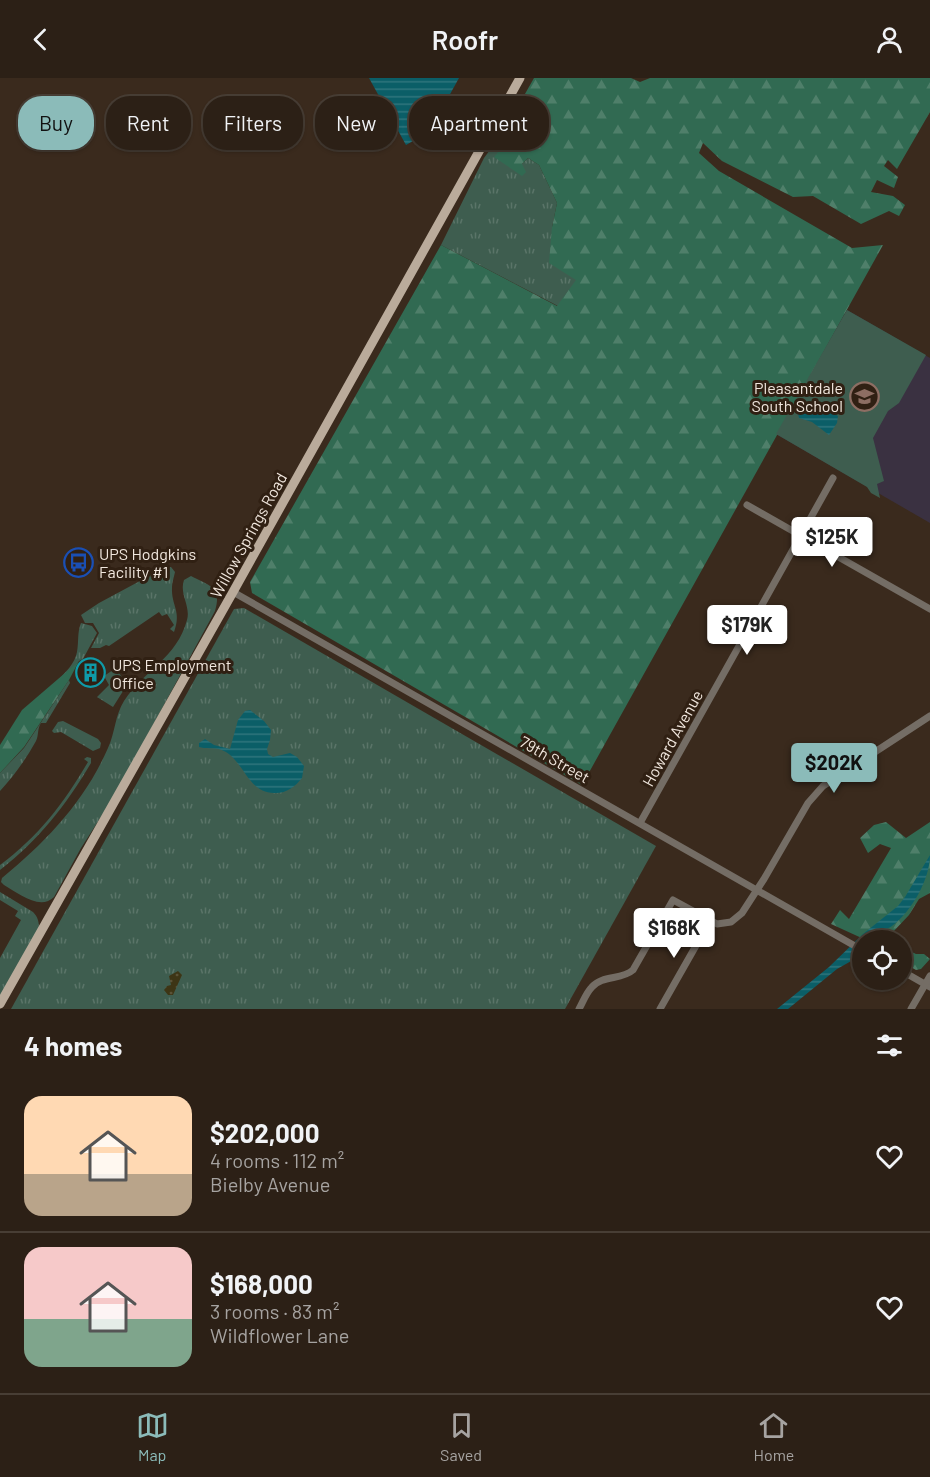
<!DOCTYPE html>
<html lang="en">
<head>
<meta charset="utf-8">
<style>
	:root { --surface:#2c2016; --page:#34281f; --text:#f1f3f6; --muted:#a6a3a1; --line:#483e35; --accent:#8bbbb9 }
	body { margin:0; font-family:Barlow,sans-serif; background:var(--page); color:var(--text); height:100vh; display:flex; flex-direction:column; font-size:22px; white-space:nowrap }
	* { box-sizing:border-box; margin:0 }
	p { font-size:20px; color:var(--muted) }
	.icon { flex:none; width:33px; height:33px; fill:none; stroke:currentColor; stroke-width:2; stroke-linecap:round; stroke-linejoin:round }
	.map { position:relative; height:931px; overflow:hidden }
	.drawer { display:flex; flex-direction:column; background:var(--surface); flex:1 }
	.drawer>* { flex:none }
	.hud { position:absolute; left:18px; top:18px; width:600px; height:54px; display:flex; gap:12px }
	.tools { position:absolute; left:852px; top:852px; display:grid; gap:12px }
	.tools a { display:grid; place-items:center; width:60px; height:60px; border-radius:50%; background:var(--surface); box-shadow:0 2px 4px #0004,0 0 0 2px var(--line); font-size:30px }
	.price { position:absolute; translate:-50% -51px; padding:0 14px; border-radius:6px; background:#fff; color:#222; font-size:20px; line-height:39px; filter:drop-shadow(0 2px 3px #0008) }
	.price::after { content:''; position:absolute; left:50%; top:36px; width:18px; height:14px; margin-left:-9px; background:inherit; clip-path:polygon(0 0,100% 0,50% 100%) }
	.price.on { background:var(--accent); color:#111 }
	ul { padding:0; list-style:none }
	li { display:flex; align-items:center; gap:18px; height:150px; padding:0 24px }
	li+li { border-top:2px solid var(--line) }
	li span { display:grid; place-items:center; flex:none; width:168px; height:120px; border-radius:18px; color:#555 }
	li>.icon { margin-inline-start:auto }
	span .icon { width:72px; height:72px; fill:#fffc; stroke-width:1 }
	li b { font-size:26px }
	h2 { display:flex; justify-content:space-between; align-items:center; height:72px; padding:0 24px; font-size:26px }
	.tag { padding:0 21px; border-radius:24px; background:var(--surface); box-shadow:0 2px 4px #0004,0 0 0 2px var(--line); font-size:21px; line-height:54px }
	.tag.on { background:var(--accent); color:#111 }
	header { display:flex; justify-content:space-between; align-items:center; height:78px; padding:0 24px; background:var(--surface); font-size:27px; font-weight:600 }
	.menu { display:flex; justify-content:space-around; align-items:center; height:84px; border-top:2px solid var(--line); background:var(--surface); font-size:16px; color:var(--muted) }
	.menu a { display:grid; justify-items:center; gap:3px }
	.menu .on { color:var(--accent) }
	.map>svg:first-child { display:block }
	.education { fill:#3a3141 }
	.grass { fill:url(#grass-tufts) }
	.forest { fill:url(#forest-firs) }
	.sand { fill:url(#sand-dots) }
	.green { fill:#3e5d4f }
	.water { fill:url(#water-rules) }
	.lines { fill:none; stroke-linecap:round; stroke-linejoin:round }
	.minor { stroke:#746d65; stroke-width:7 }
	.major { stroke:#baab9b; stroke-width:9 }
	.labels { text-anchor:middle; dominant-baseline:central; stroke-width:6; stroke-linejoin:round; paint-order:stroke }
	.poi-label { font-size:16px; fill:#f1e7de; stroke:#302013; text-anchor:start }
	.street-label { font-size:16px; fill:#f1e7de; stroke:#302013 }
</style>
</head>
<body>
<header><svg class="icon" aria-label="back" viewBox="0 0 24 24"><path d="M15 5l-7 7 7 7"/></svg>Roofr<svg class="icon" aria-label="person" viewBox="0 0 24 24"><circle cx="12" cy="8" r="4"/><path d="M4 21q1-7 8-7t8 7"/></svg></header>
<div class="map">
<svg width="930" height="931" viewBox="0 0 930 931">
	<defs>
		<pattern id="grass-tufts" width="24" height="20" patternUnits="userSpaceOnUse" patternTransform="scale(1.5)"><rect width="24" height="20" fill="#3e5d4f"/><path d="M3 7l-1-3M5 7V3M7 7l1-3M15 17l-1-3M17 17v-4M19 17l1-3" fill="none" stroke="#5a7468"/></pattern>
		<pattern id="forest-firs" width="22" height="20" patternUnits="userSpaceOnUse" patternTransform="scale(1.5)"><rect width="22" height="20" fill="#316a52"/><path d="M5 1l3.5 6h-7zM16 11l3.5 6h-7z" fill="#4f7f6a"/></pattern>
		<pattern id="sand-dots" width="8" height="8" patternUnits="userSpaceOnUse" patternTransform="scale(1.5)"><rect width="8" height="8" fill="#3d3515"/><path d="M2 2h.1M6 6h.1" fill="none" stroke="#5a5237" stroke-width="1.8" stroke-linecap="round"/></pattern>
		<pattern id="water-rules" width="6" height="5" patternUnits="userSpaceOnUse" patternTransform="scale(1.5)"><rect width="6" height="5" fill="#0b5e67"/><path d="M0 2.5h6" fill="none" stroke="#2f757c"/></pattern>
	</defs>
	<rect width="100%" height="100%" fill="#3a2a1d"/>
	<polygon class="education" points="847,232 930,280 930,445 776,356"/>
	<g class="grass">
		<polygon points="504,53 506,65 500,69 522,86 528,80 539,87 557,125 552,149 577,202 558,228 441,167 484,80"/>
		<path d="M166,489H171L175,494C174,499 172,504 172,509C171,528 182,533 174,554L170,551L174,547L167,536L162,538L159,534L109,568L106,567L100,570H91L99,555L93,545H85L81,537L99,525Z"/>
		<path d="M191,498C210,508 222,509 215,533L115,717L81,770L54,819C40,833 18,815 4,807L1,804L2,800C46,764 85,723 108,670C115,655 115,637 124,623C144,592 177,580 187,542C191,528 179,516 184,502Z"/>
		<polygon points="244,530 656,768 565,931 11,931 234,531"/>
		<path d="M81,545L92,548L97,555L83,581L79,583L58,603C65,594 75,586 77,574C79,563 77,555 81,545Z"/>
		<polygon points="119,588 122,593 119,595 124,602 129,600 130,602 113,629 97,619 109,607 104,598"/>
		<path d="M69,602L70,605L46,645H41C37,651 39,657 36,663C26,681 14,698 0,713V695L24,670Z"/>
		<polygon points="63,643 98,661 101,665 100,670 93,673 61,654 54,655 52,653 58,644"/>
		<path d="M87,679L91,680V685C66,727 39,762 0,792V787C38,759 64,725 88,684L84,681Z"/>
		<path d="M0,814L33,834C38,839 39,844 39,851L0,919V880L21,842L15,838L18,833L0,822Z"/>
	</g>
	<g class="forest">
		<polygon points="534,0 631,0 640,4 650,0 930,0 930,34 897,91 888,82 884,88 898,99 894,110 877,102 871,114 893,118 905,127 899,138 889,133 861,146 813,118 793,119 722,83 703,65 699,75 719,93 852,170 883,167 582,707 252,515 250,504 441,167 557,228 576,202 549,185 552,149 557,125 539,87 528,80 522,86 526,94 522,98 494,79 506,65 504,53"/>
		<polygon points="79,583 69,602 24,669 0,695 0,667 22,632"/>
		<polygon points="886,744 906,760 930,744 930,815 919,821 909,837 892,855 897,862 866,862 831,846 840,832 849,841 891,770 880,766 868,775 860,760 874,747"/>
		<polygon points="902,869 916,876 924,876 930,881 921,891 916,892 902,884"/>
	</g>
	<polygon class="sand" points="178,893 182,897 173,917 168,917 164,912 167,908 171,907 169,898"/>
	<polygon class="green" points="847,232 926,277 899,325 888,333 873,360 884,403 877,406 880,420 871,415 867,409 776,356"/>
	<g class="water">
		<polygon points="369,0 459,0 429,54 406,67"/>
		<polygon points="806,324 823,329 838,338 837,345 829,357 812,344 799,340 797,331"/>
		<path d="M250,632L264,643L271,652L270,662L267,671L268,676L273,679L290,675L297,679L304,688L302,700C295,709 285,716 274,715C248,714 245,686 226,674C216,668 208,672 199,669V665L205,661L214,667L230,671L238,642L245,633Z"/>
		<path d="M930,777C930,801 912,833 892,848C882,855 878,850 869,862H862V870L853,882L837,891L788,931H777L829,889L863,856L898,828L905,819Z"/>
	</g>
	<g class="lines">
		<g class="minor">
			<polyline points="747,427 930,531"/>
			<polyline points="233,514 862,872"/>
			<polyline points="640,745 833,400"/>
			<polyline points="902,893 930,909"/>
			<path d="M579,931C583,924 586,915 592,909C602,897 622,902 633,892L673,822L717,846L731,844L742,835L764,801L808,725L823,708L930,638"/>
			<polyline points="660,931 710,843"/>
			<polyline points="911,931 930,898"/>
		</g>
		<polyline class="major" points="0,926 233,514 520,0"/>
	</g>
	<defs>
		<symbol id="school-ring" viewBox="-11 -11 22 22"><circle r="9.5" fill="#302013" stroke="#8d6e63" stroke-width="1.5"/><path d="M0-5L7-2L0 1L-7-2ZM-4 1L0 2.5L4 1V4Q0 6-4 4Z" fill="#8d6e63"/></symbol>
		<symbol id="bus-ring" viewBox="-11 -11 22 22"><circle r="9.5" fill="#302013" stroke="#1a4fb4" stroke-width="1.5"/><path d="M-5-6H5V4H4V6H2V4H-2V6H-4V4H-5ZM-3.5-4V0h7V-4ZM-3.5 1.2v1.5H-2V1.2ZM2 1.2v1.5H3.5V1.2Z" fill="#1a4fb4"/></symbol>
		<symbol id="building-ring" viewBox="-11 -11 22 22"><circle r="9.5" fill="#302013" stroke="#0f9aa8" stroke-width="1.5"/><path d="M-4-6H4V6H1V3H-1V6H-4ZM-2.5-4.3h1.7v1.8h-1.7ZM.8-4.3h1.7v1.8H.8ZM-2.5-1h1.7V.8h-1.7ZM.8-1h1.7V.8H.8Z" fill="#0f9aa8"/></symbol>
	</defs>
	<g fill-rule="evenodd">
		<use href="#school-ring" x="848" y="302" width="33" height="33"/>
		<use href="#bus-ring" x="62" y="468" width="33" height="33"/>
		<use href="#building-ring" x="74" y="578" width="33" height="33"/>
	</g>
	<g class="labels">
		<g class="poi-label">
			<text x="843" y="309" text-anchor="end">Pleasantdale<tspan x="843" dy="18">South School</tspan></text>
			<text x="99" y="475">UPS Hodgkins<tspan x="99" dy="18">Facility #1</tspan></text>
			<text x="112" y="586">UPS Employment<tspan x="112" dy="18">Office</tspan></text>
		</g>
		<g class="street-label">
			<text transform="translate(248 457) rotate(-61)">Willow Springs Road</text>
			<text transform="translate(672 660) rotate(-61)">Howard Avenue</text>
			<text transform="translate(555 681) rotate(30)">79th Street</text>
		</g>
	</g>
</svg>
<div class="tools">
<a><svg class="icon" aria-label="locate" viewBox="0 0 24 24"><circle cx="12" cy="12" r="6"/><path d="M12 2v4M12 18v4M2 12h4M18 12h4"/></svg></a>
</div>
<b class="price" style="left:832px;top:490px">$125K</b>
<b class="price" style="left:747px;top:578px">$179K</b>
<b class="price on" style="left:834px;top:716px">$202K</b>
<b class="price" style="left:674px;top:881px">$168K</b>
<div class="hud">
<a class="tag on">Buy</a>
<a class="tag">Rent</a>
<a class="tag">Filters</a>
<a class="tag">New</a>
<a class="tag">Apartment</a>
</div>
</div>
<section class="drawer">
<h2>4 homes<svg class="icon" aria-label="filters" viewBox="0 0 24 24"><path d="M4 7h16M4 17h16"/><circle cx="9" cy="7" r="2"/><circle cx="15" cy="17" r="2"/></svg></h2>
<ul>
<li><span style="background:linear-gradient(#ffd9b3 65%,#b9a48a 0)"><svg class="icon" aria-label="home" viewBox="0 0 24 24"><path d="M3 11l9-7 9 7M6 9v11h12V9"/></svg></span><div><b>$202,000</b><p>4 rooms · 112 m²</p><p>Bielby Avenue</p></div><svg class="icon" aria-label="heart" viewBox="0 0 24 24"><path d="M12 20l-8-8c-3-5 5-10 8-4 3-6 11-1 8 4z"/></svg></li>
<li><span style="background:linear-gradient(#f6c9c9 60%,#7fa58c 0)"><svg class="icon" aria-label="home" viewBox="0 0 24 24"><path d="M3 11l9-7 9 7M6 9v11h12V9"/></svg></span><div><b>$168,000</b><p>3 rooms · 83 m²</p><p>Wildflower Lane</p></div><svg class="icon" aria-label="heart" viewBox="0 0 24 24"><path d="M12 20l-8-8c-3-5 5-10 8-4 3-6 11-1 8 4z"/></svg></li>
</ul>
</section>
<nav class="menu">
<a class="on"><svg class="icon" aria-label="map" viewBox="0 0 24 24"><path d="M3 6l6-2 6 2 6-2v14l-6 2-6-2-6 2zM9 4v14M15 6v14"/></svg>Map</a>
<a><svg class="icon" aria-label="saved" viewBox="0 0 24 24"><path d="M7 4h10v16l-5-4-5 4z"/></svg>Saved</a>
<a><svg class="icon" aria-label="home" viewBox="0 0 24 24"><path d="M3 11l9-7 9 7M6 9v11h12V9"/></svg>Home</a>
</nav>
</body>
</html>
